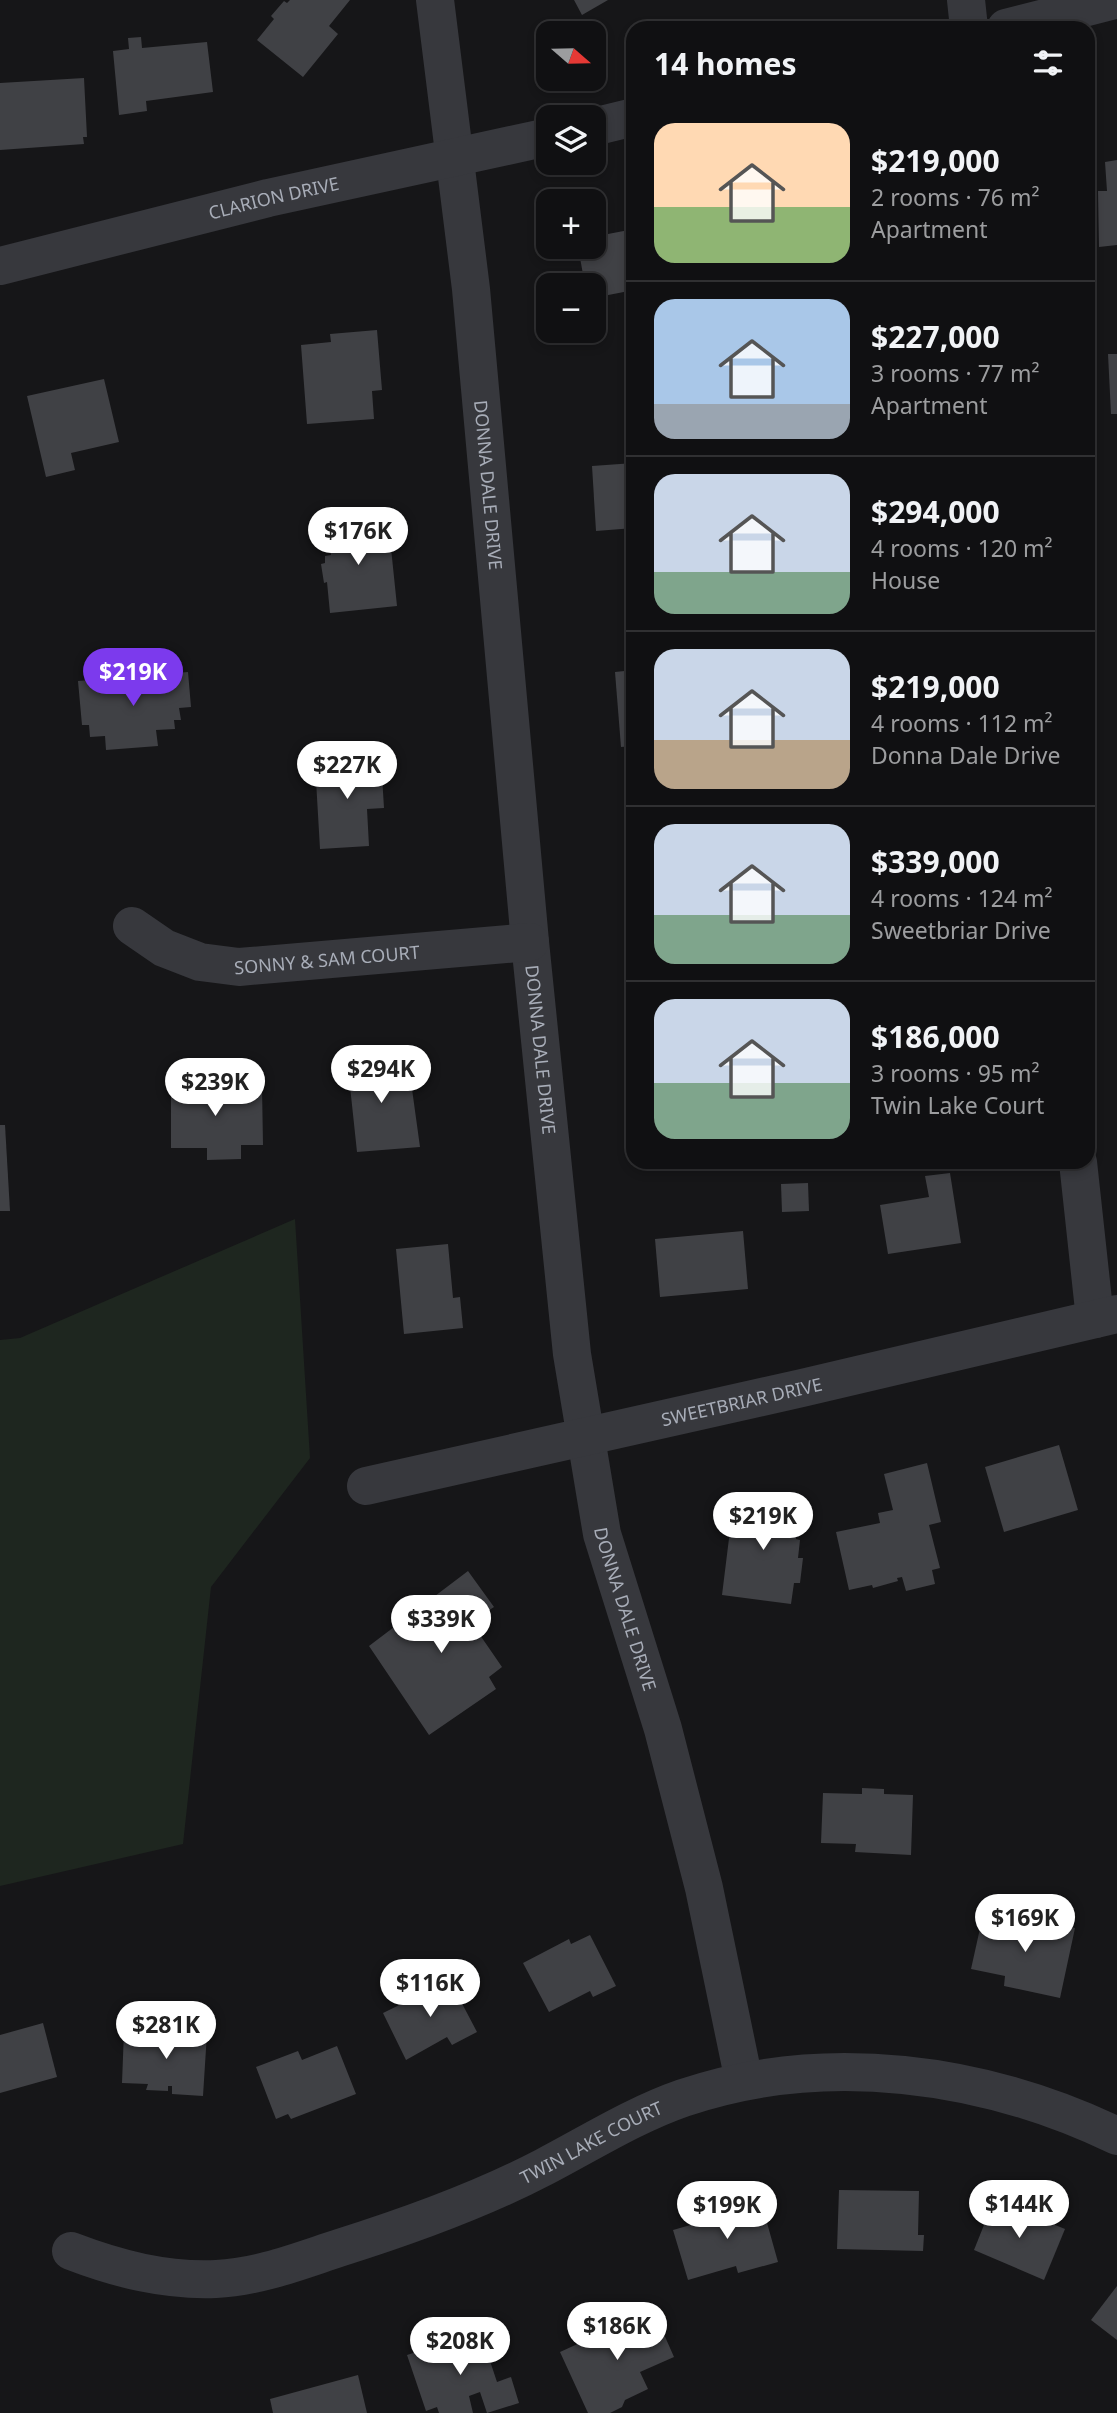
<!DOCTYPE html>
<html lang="en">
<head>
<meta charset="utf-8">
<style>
	:root { --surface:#101012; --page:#1e1e20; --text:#f1f3f6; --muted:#9c9d9f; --line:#303032; --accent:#7c3aed }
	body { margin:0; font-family:"Noto Sans",sans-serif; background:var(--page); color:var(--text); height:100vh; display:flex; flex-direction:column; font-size:26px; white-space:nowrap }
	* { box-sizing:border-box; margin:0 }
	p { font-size:23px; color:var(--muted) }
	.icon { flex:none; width:38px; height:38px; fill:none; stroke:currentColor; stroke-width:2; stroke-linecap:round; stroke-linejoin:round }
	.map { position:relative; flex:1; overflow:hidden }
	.details { position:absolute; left:626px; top:21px; width:469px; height:1148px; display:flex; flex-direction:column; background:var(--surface); border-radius:21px; box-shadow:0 4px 10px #0003,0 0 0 2px var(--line) }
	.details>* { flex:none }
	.needle { width:46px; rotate:110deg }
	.buttons { position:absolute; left:536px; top:21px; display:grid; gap:14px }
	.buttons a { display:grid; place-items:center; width:70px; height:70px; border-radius:14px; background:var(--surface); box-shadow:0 4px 10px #0003,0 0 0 2px var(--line); font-size:35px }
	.price { position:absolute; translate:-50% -60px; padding:0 16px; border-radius:24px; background:#fff; color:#222; font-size:23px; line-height:46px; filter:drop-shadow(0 2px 4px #0008) }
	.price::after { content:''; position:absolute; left:50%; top:42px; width:21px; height:16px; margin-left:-10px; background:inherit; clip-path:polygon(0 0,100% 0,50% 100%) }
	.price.current { background:var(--accent); color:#fff }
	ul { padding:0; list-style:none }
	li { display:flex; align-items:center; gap:21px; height:175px; padding:0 28px }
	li+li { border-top:2px solid var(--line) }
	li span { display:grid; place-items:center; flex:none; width:196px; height:140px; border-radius:21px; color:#555 }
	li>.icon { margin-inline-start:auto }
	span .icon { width:84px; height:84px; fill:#fffc; stroke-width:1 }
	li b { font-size:30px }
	h2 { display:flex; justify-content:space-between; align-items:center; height:84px; padding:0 28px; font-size:30px }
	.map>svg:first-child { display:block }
	.green { fill:#1e261f }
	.building { fill:#404145 }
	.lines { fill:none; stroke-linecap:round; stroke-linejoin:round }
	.street { stroke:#37383d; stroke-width:38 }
	.labels { text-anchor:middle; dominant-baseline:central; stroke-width:6; stroke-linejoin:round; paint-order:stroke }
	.street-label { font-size:18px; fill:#a8adb8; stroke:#111113 }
</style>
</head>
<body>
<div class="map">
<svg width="1117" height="2413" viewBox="0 0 1117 2413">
	<rect width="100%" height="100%" fill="#161618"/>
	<polygon class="green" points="295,1219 310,1458 211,1587 183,1844 0,1886 0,1340 20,1338"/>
	<g class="building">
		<polygon points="290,0 350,0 329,26 338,34 303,77 257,40 274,19 271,16 284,1 287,3"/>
		<polygon points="574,0 608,0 582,15"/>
		<polygon points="141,37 142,48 207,42 213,92 146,101 147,111 119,115 113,51 129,49 128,38"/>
		<polygon points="84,78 87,137 83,137 84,144 0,150 0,83"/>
		<polygon points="1117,160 1117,245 1099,247 1098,191 1107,191 1105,162"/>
		<polygon points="607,228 608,234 634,229 634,290 593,298 593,285 585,285 578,247 593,247 593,239 597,238 596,230"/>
		<polygon points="377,330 382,390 372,391 374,419 307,424 301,345 331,342 330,334"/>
		<polygon points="1108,354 1117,354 1117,414 1111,414"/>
		<polygon points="104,379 119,442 71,453 75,470 46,477 27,396"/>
		<polygon points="634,463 634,528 596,531 592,466"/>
		<polygon points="374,514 379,549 391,548 397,606 330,613 327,582 324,583 321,564 325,563 325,556 331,555 327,519"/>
		<polygon points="634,670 634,746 621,747 615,672"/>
		<polygon points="188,672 191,707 179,708 181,720 174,720 175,729 156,730 158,746 106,750 105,736 90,737 89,725 82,725 78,681"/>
		<polygon points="381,759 384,808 367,809 369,846 320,849 315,763"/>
		<polygon points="398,1054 403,1090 412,1089 420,1147 357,1152 347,1058"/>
		<polygon points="205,1077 205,1087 262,1087 263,1145 241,1145 241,1159 207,1160 207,1148 171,1148 171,1078"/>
		<polygon points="0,1125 5,1125 10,1211 0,1211"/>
		<polygon points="950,1173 961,1243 888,1254 880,1205 929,1197 925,1176"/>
		<polygon points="808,1183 809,1211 782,1212 781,1184"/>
		<polygon points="743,1231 748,1289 660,1297 655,1239"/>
		<polygon points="448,1244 453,1298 460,1297 463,1328 404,1334 396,1249"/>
		<polygon points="1059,1445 1078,1510 1004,1532 985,1467"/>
		<polygon points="927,1463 941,1522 929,1525 940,1568 932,1570 935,1584 906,1591 902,1577 897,1578 898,1581 873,1588 872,1585 849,1590 836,1532 880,1523 878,1513 893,1510 884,1474"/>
		<polygon points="734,1498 800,1507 796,1539 800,1540 798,1558 803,1558 800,1583 794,1583 791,1604 722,1595"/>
		<polygon points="468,1571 494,1607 471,1622 502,1667 489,1677 496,1689 429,1735 369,1646"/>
		<polygon points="862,1788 884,1789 884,1794 913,1795 911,1855 855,1852 856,1844 821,1843 823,1793 862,1794"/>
		<polygon points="983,1915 1034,1926 1036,1919 1075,1928 1060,1998 1004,1986 1005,1976 971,1969"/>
		<polygon points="590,1935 616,1986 593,1997 590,1991 549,2012 523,1963 569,1939 571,1944"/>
		<polygon points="446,1973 477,2032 452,2045 447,2037 406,2060 383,2013 428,1991 424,1983"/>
		<polygon points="43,2023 57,2077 0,2093 0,2035"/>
		<polygon points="162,2030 207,2033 203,2096 172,2094 172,2086 168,2086 168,2091 146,2090 148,2084 122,2083 124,2031 161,2034"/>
		<polygon points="337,2046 356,2094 291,2119 288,2114 276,2119 256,2067 298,2051 302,2060"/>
		<polygon points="839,2190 919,2191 918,2235 924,2235 923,2251 837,2249"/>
		<polygon points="760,2198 778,2262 738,2273 736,2266 688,2280 673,2230 708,2220 706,2213"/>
		<polygon points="994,2200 1065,2229 1044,2280 974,2250"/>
		<polygon points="1117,2286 1117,2340 1091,2320"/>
		<polygon points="651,2305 674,2357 640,2372 648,2389 625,2400 622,2407 610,2413 588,2413 560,2352 630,2320 627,2316"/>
		<polygon points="480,2331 497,2382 511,2377 519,2403 487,2413 480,2392 469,2396 473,2413 439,2413 437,2407 426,2411 407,2355"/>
		<polygon points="358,2375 367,2413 273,2413 270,2399"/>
	</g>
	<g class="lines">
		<g class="street">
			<path id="s1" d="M435,0L471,289L530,942L572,1354L602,1534L663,1729L704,1888L744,2081"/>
			<polyline points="966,0 969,28"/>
			<polyline points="1006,28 1115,0"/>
			<polyline points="593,127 634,117"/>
			<path id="s2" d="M0,266L268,198L548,137"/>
			<path id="s3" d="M132,926L164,948L200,962L239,967L530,942"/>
			<polyline points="1078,1162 1095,1319"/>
			<path id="s4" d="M366,1486L802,1388L1117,1314"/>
			<path id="s5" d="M71,2251C118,2269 165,2281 216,2279C259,2277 299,2261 339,2248C409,2226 479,2201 544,2167C590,2143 634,2115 683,2098C825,2050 984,2072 1117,2136"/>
		</g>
	</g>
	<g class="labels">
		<g class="street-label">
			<text stroke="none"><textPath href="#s2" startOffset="282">CLARION DRIVE</textPath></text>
			<text stroke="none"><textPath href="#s1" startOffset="488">DONNA DALE DRIVE</textPath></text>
			<text stroke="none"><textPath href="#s3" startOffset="205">SONNY &amp; SAM COURT</textPath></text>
			<text stroke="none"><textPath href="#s1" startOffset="1055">DONNA DALE DRIVE</textPath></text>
			<text stroke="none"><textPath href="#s4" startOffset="385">SWEETBRIAR DRIVE</textPath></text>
			<text stroke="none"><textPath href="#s1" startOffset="1622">DONNA DALE DRIVE</textPath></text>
			<text stroke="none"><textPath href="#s5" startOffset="550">TWIN LAKE COURT</textPath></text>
		</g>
	</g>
</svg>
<div class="buttons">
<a><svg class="needle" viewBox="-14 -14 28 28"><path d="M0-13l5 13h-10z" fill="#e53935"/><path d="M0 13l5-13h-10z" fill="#9c9d9f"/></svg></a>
<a><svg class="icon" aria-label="layers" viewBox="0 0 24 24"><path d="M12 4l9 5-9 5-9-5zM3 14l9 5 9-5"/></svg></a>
<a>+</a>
<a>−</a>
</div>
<b class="price" style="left:358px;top:567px">$176K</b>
<b class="price current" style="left:133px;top:708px">$219K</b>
<b class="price" style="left:347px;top:801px">$227K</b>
<b class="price" style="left:381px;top:1105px">$294K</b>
<b class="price" style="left:215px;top:1118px">$239K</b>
<b class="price" style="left:763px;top:1552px">$219K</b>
<b class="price" style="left:441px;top:1655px">$339K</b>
<b class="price" style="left:1025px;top:1954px">$169K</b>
<b class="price" style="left:430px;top:2019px">$116K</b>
<b class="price" style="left:166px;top:2061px">$281K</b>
<b class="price" style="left:1019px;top:2240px">$144K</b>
<b class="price" style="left:727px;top:2241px">$199K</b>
<b class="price" style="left:617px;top:2362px">$186K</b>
<b class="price" style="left:460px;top:2377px">$208K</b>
<section class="details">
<h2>14 homes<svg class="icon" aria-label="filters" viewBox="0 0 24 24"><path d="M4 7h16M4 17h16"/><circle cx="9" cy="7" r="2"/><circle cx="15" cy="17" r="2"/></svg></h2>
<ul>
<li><span style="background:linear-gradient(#ffd9b3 60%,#8fb573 0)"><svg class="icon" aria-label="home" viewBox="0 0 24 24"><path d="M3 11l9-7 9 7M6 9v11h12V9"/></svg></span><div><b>$219,000</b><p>2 rooms · 76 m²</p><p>Apartment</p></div></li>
<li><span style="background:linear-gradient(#a9c7e8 75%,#9aa5b1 0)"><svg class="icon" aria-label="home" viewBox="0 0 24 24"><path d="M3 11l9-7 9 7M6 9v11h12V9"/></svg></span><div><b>$227,000</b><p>3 rooms · 77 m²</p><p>Apartment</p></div></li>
<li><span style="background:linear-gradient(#c9d6e8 70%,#7fa58c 0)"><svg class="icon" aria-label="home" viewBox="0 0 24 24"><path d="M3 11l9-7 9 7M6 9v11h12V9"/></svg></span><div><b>$294,000</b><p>4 rooms · 120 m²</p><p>House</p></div></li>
<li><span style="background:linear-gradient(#c9d6e8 65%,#b9a48a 0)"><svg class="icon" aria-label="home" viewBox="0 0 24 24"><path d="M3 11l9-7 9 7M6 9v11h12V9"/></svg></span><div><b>$219,000</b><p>4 rooms · 112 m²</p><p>Donna Dale Drive</p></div></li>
<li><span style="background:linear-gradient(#c9d6e8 65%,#7fa58c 0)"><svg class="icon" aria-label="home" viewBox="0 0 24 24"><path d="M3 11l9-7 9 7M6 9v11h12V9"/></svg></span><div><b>$339,000</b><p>4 rooms · 124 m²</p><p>Sweetbriar Drive</p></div></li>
<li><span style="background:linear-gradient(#c9d6e8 60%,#7fa58c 0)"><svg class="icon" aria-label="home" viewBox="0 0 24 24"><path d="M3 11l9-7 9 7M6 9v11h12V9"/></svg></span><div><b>$186,000</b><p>3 rooms · 95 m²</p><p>Twin Lake Court</p></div></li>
</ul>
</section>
</div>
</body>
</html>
